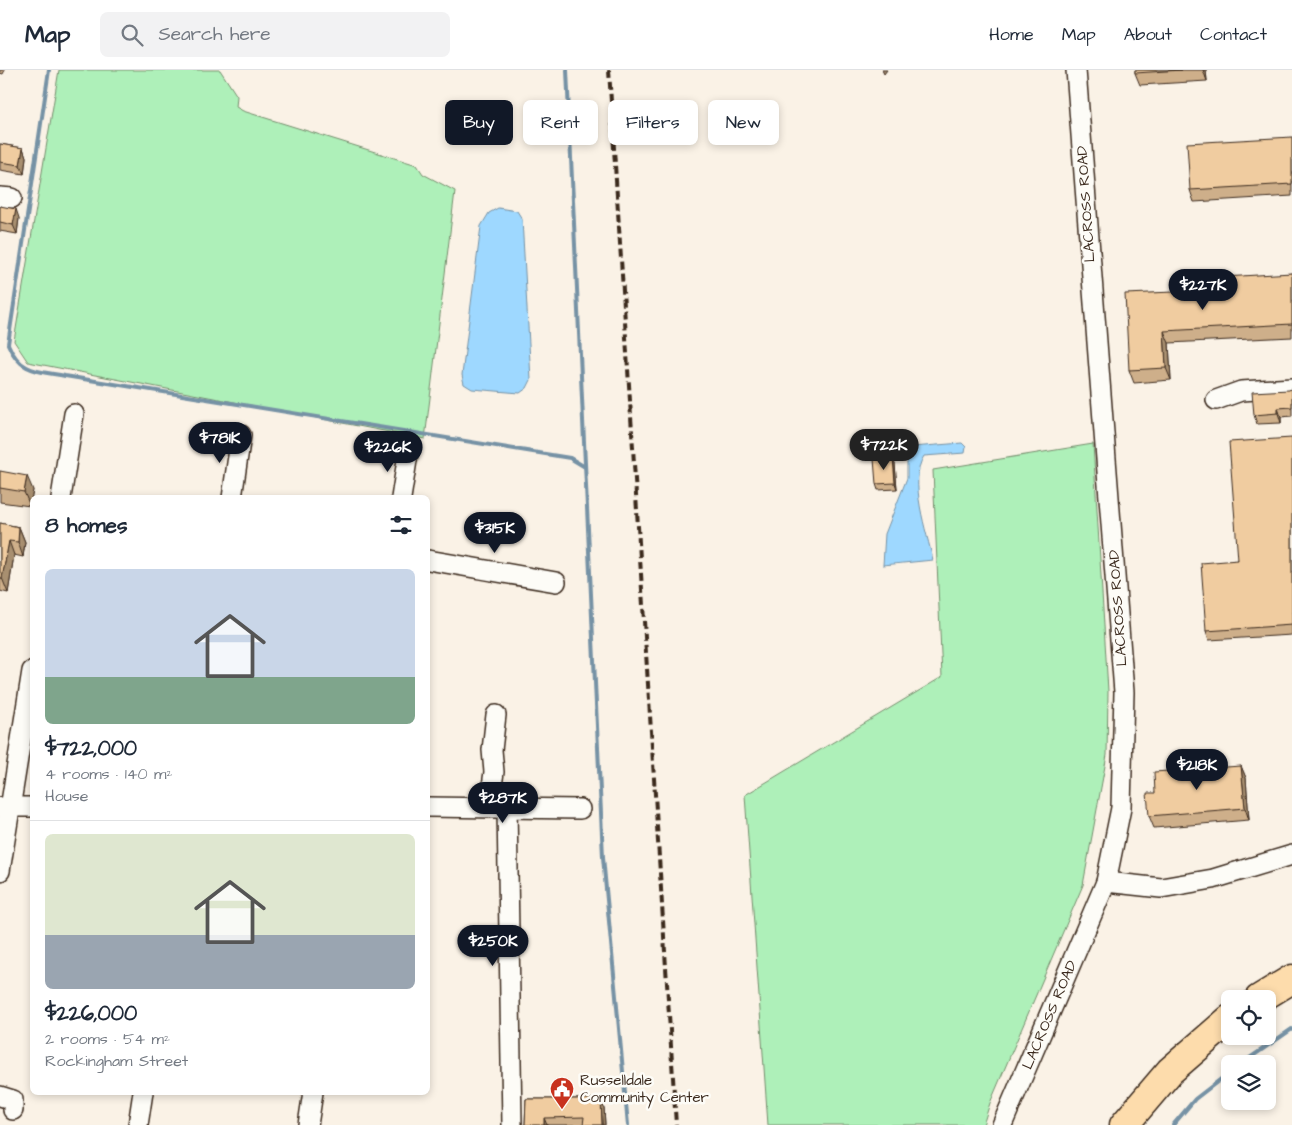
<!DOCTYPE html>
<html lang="en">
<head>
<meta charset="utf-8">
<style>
	:root { --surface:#fff; --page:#f2f2f3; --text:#1f2937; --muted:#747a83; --line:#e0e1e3; --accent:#111827 }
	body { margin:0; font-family:"Architects Daughter",sans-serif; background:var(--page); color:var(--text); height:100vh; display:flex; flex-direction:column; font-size:19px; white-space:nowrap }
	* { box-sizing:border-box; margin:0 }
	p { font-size:16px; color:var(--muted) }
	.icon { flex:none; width:28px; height:28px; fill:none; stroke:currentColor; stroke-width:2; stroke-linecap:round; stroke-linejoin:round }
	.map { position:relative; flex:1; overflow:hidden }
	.panel { position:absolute; left:30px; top:425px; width:400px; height:600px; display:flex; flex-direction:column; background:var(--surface); border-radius:8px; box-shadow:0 2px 8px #0003 }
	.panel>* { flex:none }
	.guide { position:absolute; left:445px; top:30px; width:475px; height:45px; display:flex; gap:10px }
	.tools { position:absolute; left:1221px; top:920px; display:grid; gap:10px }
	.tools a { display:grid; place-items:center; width:55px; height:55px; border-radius:8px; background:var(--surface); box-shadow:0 2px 8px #0003; font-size:25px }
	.price { position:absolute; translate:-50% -42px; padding:0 11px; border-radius:18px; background:var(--accent); color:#fff; font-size:16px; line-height:32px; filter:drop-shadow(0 1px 2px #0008) }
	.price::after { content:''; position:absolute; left:50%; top:30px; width:15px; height:11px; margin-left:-8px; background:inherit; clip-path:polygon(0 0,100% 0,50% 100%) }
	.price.on { background:#222; color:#fff }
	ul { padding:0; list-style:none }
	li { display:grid; align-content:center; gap:10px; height:265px; padding:0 15px }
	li+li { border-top:1px solid var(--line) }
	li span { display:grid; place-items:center; height:155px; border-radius:8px; color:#555 }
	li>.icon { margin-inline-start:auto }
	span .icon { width:90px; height:90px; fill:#fffc; stroke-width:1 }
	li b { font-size:21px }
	h2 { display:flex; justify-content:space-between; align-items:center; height:60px; padding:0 15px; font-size:21px }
	.chip { padding:0 18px; border-radius:8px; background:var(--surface); box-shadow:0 2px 8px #0003; font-size:18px; line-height:45px }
	.chip.on { background:var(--accent); color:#fff }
	header { display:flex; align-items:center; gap:30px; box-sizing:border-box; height:70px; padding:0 25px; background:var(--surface); border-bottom:1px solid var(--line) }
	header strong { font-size:24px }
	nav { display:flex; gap:28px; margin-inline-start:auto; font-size:18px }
	.search { width:350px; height:45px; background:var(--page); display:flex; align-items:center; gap:12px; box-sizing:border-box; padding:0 18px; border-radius:8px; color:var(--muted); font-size:19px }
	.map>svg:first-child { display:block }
	.green { fill:#aef0b9; stroke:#748d6c }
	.water { fill:#9ed8ff; stroke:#7692a5 }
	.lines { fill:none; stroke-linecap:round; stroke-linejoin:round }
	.stream { stroke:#7692a5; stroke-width:4 }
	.minor-casing { stroke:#3b2a1e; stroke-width:22 }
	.highway-casing { stroke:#3b2a1e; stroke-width:31 }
	.minor { stroke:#fdfcf7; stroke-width:19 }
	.highway { stroke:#fddcac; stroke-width:28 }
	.rail { stroke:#3b2a1e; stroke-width:4; stroke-dasharray:8 4; stroke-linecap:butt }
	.wall { fill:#ceaf8a; stroke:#3b2a1e }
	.shaded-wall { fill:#a88f70; stroke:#3b2a1e }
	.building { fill:#f0cca0; stroke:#3b2a1e }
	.labels { text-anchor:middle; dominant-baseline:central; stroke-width:5; stroke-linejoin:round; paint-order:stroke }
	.street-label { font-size:15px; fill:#3b2a1e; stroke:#fdfcf7 }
	.poi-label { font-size:15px; fill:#3b2a1e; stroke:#fdfcf7; text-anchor:start }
</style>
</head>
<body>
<header>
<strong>Map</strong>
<div class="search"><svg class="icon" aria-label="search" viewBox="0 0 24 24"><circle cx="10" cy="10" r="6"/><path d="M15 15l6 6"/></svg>Search here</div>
<nav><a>Home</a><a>Map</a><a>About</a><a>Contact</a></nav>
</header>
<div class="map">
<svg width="1292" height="1055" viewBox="0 0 1292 1055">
	<rect width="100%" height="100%" fill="#faf2e6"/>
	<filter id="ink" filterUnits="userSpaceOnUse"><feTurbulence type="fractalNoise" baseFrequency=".02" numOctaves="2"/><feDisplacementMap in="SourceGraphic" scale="10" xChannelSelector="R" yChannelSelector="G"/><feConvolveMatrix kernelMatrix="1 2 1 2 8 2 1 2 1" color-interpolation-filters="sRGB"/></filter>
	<g filter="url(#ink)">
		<g class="green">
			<polygon points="59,0 220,0 237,26 236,37 243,41 417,95 423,104 455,121 425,369 28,292 14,271"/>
			<polygon points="1093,374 1108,621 1107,685 1083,815 990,1033 983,1055 768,1055 745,725 942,607 933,400"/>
		</g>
		<g class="water">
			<polygon points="498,138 517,141 522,149 531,310 527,318 520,323 472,319 464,314 462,305 481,156 489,143"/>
			<path d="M962,373L966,377L965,383L924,386C908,410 927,463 933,490L883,495L885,464L907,408V383L912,377Z"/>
		</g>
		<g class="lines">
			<g class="stream">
				<path d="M49,0L8,274C20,303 38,301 65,306L570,388L585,397"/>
				<polyline points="567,0 603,787 628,1055"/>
				<polyline points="1241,994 1292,959"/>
				<polyline points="1173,1055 1195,1029 1230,1002"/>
			</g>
			<defs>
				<g id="minor">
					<polyline points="0,127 12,128"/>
					<polyline points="1216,330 1241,321 1292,318"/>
					<polyline points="61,428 74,344"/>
					<polyline points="232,428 241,365"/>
					<polyline points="401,428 408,384"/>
					<polyline points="428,490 556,512"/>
					<polyline points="0,737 32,737"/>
					<polyline points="428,737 580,739"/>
					<polyline points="489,737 494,702 492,680 496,645"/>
					<polyline points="507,737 512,1055"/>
					<polyline points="0,801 32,601"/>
					<polyline points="1106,812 1161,818 1213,809 1292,785"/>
					<polyline points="0,1026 13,1030 13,1040"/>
					<polyline points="138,1055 143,1022"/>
					<polyline points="308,1055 313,1022"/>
					<path id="s1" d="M1002,1055L1106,812L1121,738L1124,622L1076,0"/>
				</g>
				<g id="highway">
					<polyline points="1259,929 1292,909"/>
					<polyline points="1124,1055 1170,1001 1230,949"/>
				</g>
			</defs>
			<use href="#minor" class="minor-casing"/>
			<use href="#highway" class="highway-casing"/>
			<use href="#minor" class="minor"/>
			<use href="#highway" class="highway"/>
			<polyline class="rail" points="609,0 676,1055"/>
		</g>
		<g class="wall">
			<polygon points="0,0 5,0 3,4 0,3"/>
			<polygon points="1135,0 1206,0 1207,11 1140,15 1135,3"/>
			<polygon points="1292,67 1292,126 1194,132 1190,120"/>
			<polygon points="0,74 23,78 26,87 24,104 0,100"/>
			<polygon points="0,136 19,148 17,164 0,161"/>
			<polygon points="1292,203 1292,267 1169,273 1171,310 1134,313 1129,300 1174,222"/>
			<polygon points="1292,318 1292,346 1281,347 1281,353 1257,354 1254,345"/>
			<polygon points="1292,368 1292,565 1209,570 1206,561"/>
			<polygon points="895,394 897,419 878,420 876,414"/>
			<polygon points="0,401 33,420 30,436 0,432"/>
			<polygon points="0,453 19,457 25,472 23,487 14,485 8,523 0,521"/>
			<polygon points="1241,696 1246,708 1249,750 1154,758 1149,746 1155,723"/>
			<polygon points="526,1029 601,1029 604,1038 605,1055 525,1055"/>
		</g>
		<g class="shaded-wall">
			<polygon points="882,0 887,0 884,4"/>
			<polygon points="1203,0 1206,0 1207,11"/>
			<polygon points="23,78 26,87 24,104 20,95"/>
			<polygon points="16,139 19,148 17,164 13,155"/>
			<polygon points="1164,261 1169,273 1171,310 1166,298"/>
			<polygon points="1278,338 1281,347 1281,353 1278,343"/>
			<polygon points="893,388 895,394 897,419 895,413"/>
			<polygon points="27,406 33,420 30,436 24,422"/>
			<polygon points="19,457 25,472 23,487 18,472"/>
			<polygon points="9,471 14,485 8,523 2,508"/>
			<polygon points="1241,696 1246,708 1249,750 1245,738"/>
			<polygon points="601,1029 604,1038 605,1055 602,1055"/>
			<polygon points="544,1048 547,1055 544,1055"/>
		</g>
		<g class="building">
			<polygon points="1135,0 1182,0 1135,3"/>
			<polygon points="1292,67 1292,114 1190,120 1187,73"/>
			<polygon points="0,74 23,78 20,95 0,92"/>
			<polygon points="0,136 16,139 13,155 0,152"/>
			<polygon points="1292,203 1292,254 1164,261 1166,298 1129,300 1125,224 1174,222 1173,210"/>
			<polygon points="1292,318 1292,337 1278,338 1278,343 1254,345 1252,322 1289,320"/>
			<polygon points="1292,368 1292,555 1206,561 1201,493 1238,490 1229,372"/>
			<polygon points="893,388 895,413 876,414 874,389"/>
			<polygon points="0,401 27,406 24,422 0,418"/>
			<polygon points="0,453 19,457 18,472 9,471 2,508 0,508"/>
			<polygon points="1241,696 1245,738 1149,746 1147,723 1155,723 1154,702"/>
			<polygon points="526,1029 601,1029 602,1055 583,1055 584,1047 544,1048 544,1055 525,1055"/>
		</g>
	</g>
	<defs>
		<symbol id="civic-pin" viewBox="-11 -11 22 30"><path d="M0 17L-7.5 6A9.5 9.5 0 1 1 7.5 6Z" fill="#c8321e" stroke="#fdfcf7"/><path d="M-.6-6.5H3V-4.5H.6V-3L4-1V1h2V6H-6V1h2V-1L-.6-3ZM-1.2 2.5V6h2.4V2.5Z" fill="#fff"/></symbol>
	</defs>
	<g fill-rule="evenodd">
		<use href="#civic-pin" x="548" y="1005" width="28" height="38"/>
	</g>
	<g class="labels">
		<g class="street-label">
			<text transform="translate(1086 134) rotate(-94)">LACROSS ROAD</text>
			<text transform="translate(1118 538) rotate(-94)">LACROSS ROAD</text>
			<text stroke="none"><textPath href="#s1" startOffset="120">LACROSS ROAD</textPath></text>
		</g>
		<g class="poi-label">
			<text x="580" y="1010">Russelldale<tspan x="580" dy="17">Community Center</tspan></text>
		</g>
	</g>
</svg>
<div class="tools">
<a><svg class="icon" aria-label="locate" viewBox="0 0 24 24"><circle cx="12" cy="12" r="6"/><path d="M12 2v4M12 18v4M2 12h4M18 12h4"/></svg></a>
<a><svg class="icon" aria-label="layers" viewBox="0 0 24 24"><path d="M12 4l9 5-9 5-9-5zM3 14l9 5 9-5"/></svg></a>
</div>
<b class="price" style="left:1203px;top:241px">$227K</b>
<b class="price" style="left:220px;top:394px">$781K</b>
<b class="price on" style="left:884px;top:401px">$722K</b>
<b class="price" style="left:388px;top:403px">$226K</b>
<b class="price" style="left:495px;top:484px">$315K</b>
<b class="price" style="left:1197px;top:721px">$218K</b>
<b class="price" style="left:503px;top:754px">$287K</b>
<b class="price" style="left:493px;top:897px">$250K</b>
<div class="guide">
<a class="chip on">Buy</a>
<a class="chip">Rent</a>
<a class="chip">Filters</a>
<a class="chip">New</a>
</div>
<section class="panel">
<h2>8 homes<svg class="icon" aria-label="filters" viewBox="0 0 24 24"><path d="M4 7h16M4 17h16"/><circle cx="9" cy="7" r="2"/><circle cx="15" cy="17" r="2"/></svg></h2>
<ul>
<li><span style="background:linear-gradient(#c9d6e8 70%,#7fa58c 0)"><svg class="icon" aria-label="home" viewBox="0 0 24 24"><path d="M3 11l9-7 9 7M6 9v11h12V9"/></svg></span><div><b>$722,000</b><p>4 rooms · 140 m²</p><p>House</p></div></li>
<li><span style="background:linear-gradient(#dfe7d0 65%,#9aa5b1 0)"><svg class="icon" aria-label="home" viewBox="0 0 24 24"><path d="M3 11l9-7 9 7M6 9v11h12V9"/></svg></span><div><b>$226,000</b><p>2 rooms · 54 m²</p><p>Rockingham Street</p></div></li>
</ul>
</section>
</div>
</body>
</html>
